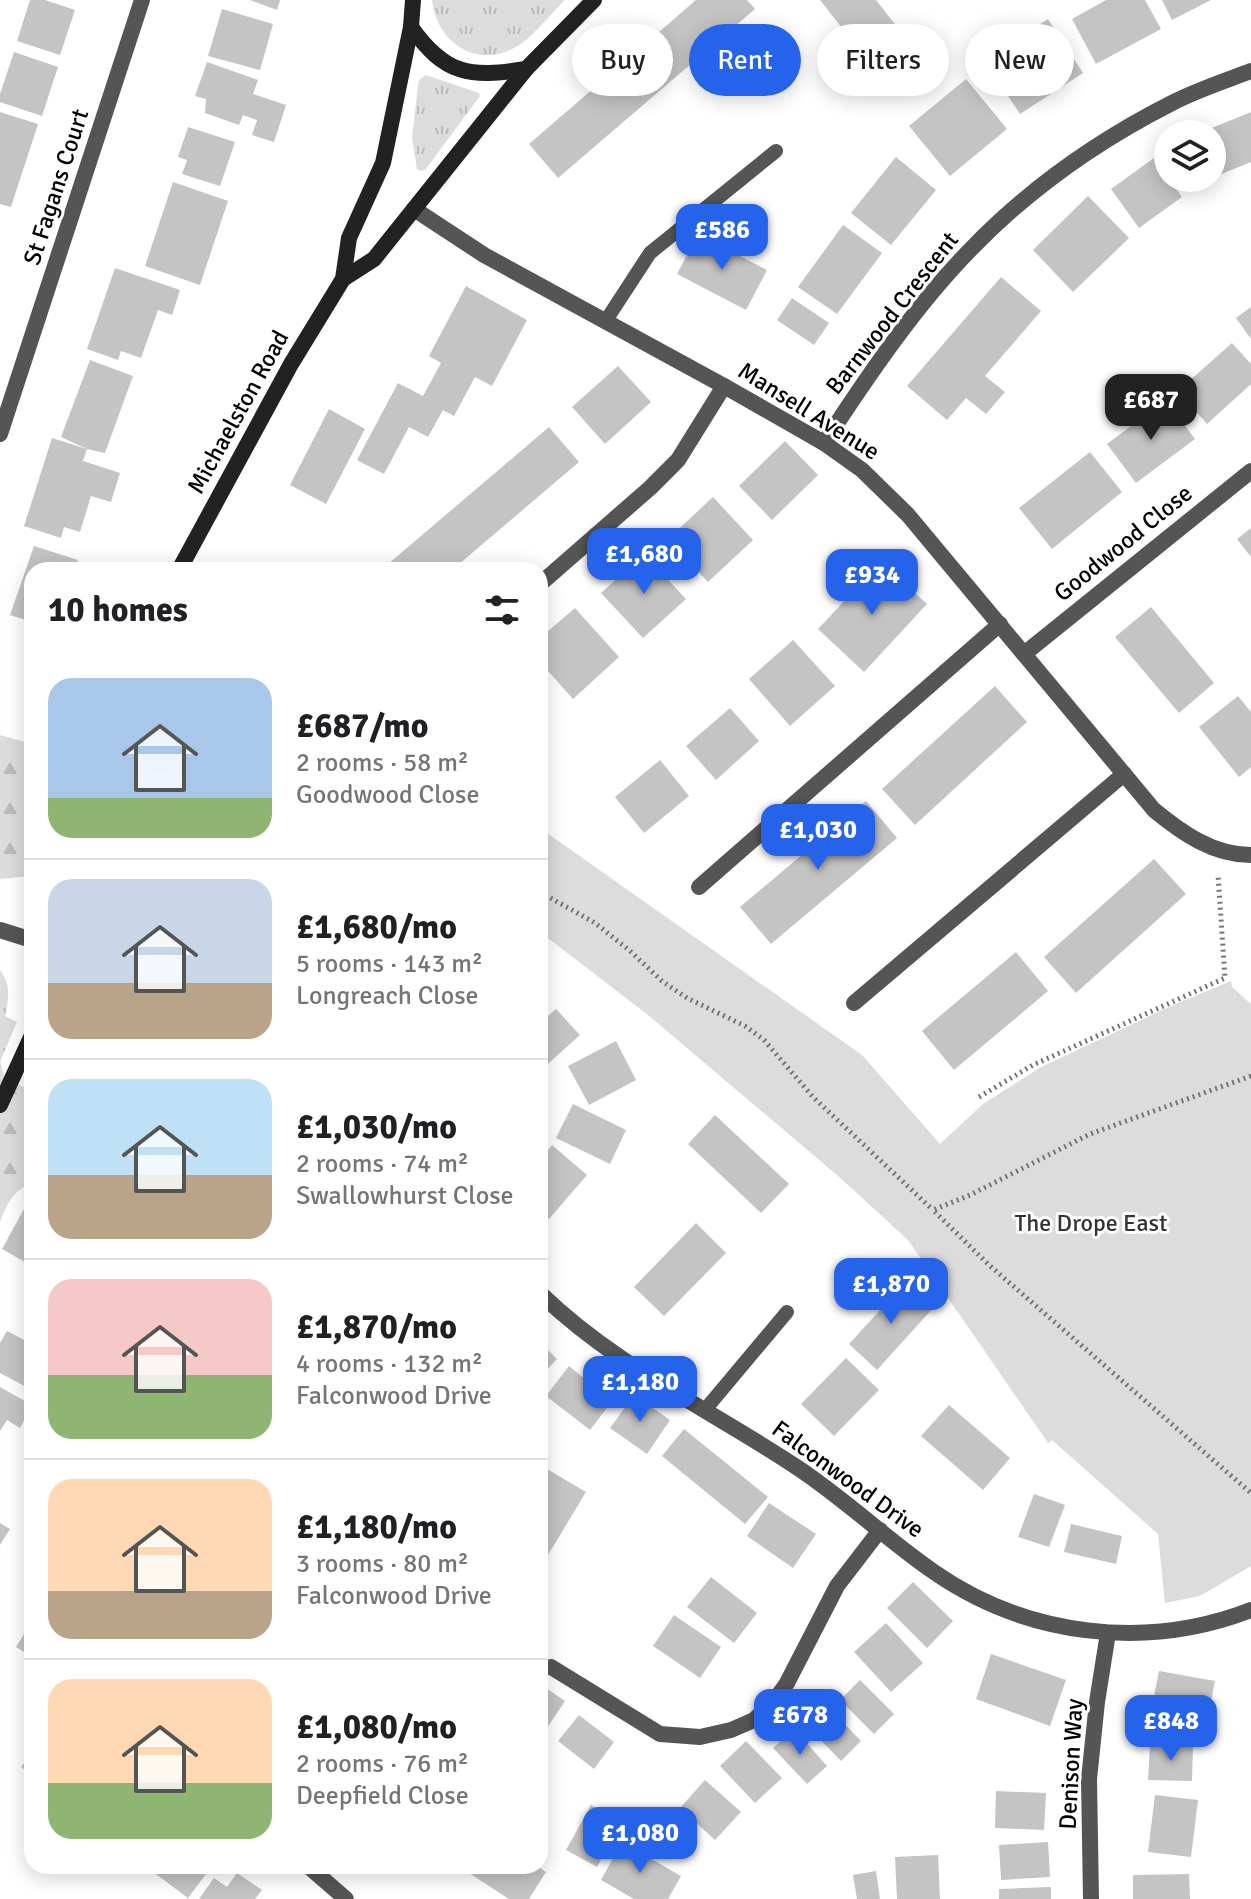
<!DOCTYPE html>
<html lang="en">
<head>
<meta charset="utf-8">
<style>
	:root { --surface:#fff; --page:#f2f2f2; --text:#202124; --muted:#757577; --line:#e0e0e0; --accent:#2563eb }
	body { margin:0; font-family:Signika,sans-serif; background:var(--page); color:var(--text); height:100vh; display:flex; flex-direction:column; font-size:30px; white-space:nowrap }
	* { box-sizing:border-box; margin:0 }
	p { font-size:26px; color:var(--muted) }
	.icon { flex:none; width:44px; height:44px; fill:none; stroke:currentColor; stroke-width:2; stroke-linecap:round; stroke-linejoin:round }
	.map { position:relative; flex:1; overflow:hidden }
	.sheet { position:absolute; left:24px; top:562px; width:524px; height:1312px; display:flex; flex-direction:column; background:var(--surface); border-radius:24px; box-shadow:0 4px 20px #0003 }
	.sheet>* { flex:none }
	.banner { position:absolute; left:572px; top:24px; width:558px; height:72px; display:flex; gap:16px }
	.controls { position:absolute; left:1154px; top:120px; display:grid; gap:16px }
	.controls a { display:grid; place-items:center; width:72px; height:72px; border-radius:50%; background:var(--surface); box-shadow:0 4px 20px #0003; font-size:40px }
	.price { position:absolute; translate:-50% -68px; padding:0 18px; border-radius:16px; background:var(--accent); color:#fff; font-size:26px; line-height:52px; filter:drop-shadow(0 2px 4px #0008) }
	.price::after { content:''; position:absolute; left:50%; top:48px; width:24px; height:18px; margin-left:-12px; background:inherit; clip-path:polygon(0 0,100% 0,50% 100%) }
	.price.active { background:#222; color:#fff }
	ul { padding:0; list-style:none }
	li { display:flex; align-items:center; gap:24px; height:200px; padding:0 24px }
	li+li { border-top:2px solid var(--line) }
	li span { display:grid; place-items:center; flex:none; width:224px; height:160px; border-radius:24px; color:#555 }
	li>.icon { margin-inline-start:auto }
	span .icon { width:96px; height:96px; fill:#fffc; stroke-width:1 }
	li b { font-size:34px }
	h2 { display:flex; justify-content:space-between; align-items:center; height:96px; padding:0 24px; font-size:34px }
	.pill { padding:0 28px; border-radius:36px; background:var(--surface); box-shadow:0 4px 20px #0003; font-size:28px; line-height:72px }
	.pill.active { background:var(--accent); color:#fff }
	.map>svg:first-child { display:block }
	.grass { fill:url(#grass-tufts) }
	.forest { fill:url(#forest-firs) }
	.park { fill:#dcdcdc }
	.building { fill:#c4c4c4 }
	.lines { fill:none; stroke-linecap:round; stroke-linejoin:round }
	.path { stroke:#777; stroke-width:5; stroke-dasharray:2 4; stroke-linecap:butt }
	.lane { stroke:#555; stroke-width:14 }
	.street { stroke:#555; stroke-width:16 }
	.secondary { stroke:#222; stroke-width:16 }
	.labels { text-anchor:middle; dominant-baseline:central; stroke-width:6; stroke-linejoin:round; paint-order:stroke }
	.street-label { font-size:24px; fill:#000; stroke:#fff }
	.park-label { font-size:24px; fill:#333; stroke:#fff }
</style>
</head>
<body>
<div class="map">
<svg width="1251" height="1899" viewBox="0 0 1251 1899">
	<defs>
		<pattern id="grass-tufts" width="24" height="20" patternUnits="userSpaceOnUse" patternTransform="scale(2)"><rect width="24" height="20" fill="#dcdcdc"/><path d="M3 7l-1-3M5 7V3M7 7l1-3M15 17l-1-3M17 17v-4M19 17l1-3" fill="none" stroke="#bbb"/></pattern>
		<pattern id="forest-firs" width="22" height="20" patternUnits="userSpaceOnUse" patternTransform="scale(2)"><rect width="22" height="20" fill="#dcdcdc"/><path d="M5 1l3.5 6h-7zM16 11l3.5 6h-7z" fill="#bbb"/></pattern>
	</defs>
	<rect width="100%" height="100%" fill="#fff"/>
	<g class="grass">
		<path d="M432,0H565C549,15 533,38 514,48C475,69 436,41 432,0Z"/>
		<polygon points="426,75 479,93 480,96 425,170 420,171 417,169 412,138 418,85 420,79"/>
		<path d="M0,970C11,985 9,998 5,1016L17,1022L0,1062Z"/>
	</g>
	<g class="forest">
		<polygon points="0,735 32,744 31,876 0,879"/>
		<path d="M0,1061L5,1078L32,1091V1184C13,1189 7,1205 0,1222Z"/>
	</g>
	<polygon class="park" points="540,828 862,1055 940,1144 983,1104 1041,1067 1173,1005 1231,981 1232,987 1251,1004 1251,1566 1200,1596 1165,1603 1158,1534 1052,1440 1048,1443 908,1240 837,1175 648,1015 540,932"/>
	<g class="building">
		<polygon points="30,0 45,0 75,10 60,55 17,41"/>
		<polygon points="250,0 280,0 277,10"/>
		<polygon points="696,0 747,0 755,9 558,178 529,144"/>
		<polygon points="820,0 876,0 909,42 874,69"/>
		<polygon points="1106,0 1145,0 1161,29 1096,64 1072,19"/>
		<polygon points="1162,0 1211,0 1172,20"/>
		<polygon points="222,9 273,24 260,70 208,56"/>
		<polygon points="1048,19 1083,73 1020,114 984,60"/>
		<polygon points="14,52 58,67 42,116 0,102 0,94"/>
		<polygon points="207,62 258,80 253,94 286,105 274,142 252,135 257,120 243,115 239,125 205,113 206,99 195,96"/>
		<polygon points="966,79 1007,129 950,176 909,126"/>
		<polygon points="0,112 38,124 11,207 0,204"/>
		<polygon points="1251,112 1251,162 1212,178 1212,134 1197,134"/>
		<polygon points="188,127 235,142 220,186 182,174 187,160 178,157"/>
		<polygon points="896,157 936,190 891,245 851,213"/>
		<polygon points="1154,158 1182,197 1139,228 1111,189"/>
		<polygon points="173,182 228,201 200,285 145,266"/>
		<polygon points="1088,196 1129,238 1073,292 1033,250"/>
		<polygon points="843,225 882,253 837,314 798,287"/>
		<polygon points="698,234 767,270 746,310 677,274"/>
		<polygon points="115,268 180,290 172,315 158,310 141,358 121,351 118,360 87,349"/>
		<polygon points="1001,277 1041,311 985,376 1005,392 986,414 966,398 947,420 907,386"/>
		<polygon points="466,286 527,320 492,386 475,377 454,416 443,410 428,437 409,427 384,474 357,460 398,383 423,396 441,363 429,356"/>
		<polygon points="792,298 829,323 814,345 777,320"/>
		<polygon points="1251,307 1251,339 1236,318"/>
		<polygon points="1232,343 1251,364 1251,384 1207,424 1178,391"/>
		<polygon points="90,360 133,376 105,453 87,449 83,461 120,473 111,502 91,496 80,532 64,527 61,538 24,526 52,438 87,449 61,437"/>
		<polygon points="618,366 651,402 605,444 572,407"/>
		<polygon points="1166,400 1195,439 1136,483 1107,444"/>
		<polygon points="329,409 365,429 326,504 290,485"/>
		<polygon points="549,427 579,462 452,570 381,570"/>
		<polygon points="785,441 818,475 772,520 739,486"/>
		<polygon points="1090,452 1122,492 1052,549 1019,508"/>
		<polygon points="713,497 753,540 708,582 668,539"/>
		<polygon points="1251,528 1251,557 1237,539"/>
		<polygon points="34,546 78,560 74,570 32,570 32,622 10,615"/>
		<polygon points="644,554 686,599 643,638 601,593"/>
		<polygon points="881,562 927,604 864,672 818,629"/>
		<polygon points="1151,607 1214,683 1179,713 1115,637"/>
		<polygon points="575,608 619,657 573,699 540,662 540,638"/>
		<polygon points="793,640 835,686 790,726 749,679"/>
		<polygon points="995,686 1027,722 915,825 882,789"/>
		<polygon points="1238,696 1251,712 1251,767 1239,777 1199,727"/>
		<polygon points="730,708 759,741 716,780 686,746"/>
		<polygon points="660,760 689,796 644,833 615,797"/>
		<polygon points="866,801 897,838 771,944 740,907"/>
		<polygon points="1154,859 1186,894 1076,993 1044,957"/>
		<polygon points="1016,952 1048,991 954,1070 922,1031"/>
		<polygon points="556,1009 580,1035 540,1071 540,1023"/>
		<polygon points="616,1041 636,1080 589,1105 568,1066"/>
		<polygon points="573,1104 626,1130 610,1164 556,1138"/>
		<polygon points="715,1115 789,1184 761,1213 688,1144"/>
		<polygon points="552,1145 587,1175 549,1219 540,1212 540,1159"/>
		<polygon points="25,1207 32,1211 32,1266 2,1249"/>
		<polygon points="696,1223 726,1253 664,1316 634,1287"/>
		<polygon points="905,1283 933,1308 877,1370 849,1344"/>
		<polygon points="7,1331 32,1344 32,1390 0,1373 0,1343"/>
		<polygon points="540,1342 557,1359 540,1377"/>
		<polygon points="846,1358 879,1390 834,1436 801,1404"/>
		<polygon points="569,1366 612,1401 590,1430 546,1396"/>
		<polygon points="0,1387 32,1405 20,1428 7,1420 0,1431"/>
		<polygon points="634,1395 670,1420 647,1454 610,1428"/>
		<polygon points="949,1405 1010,1458 983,1490 921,1436"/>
		<polygon points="684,1429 768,1497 745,1524 662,1456"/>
		<polygon points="547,1469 586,1492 548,1555 540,1550 540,1482"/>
		<polygon points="1034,1494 1065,1505 1049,1547 1018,1537"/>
		<polygon points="769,1503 816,1534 793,1568 747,1536"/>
		<polygon points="0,1523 10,1529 0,1545"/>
		<polygon points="1071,1524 1122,1536 1116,1564 1064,1552"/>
		<polygon points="711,1577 757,1613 734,1643 687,1607"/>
		<polygon points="913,1582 953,1621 927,1648 887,1608"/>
		<polygon points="674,1615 721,1647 700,1678 653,1646"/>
		<polygon points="32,1621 32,1657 16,1647"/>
		<polygon points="886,1623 923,1663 891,1692 854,1652"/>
		<polygon points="991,1654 1066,1680 1050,1726 976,1699"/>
		<polygon points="1159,1671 1215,1681 1205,1731 1149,1721"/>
		<polygon points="860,1680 894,1714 874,1734 840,1700"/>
		<polygon points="540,1684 565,1701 545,1731 540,1728"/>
		<polygon points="826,1705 861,1741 841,1761 806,1725"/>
		<polygon points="579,1715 614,1742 594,1769 558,1741"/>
		<polygon points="794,1729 827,1766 807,1784 773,1748"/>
		<polygon points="746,1741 782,1778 755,1803 720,1766"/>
		<polygon points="1150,1745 1193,1747 1192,1781 1148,1780"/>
		<polygon points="32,1753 32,1775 21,1767"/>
		<polygon points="705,1780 741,1812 715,1840 680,1808"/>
		<polygon points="996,1791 1046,1793 1044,1830 995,1828"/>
		<polygon points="1155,1795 1198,1800 1191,1857 1148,1852"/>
		<polygon points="591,1805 621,1821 597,1867 566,1850"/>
		<polygon points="622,1842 681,1876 668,1899 634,1899 601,1880"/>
		<polygon points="1048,1842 1050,1877 1001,1880 999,1845"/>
		<polygon points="938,1855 940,1899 897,1899 895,1857"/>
		<polygon points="157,1866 212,1866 188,1898 153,1872"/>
		<polygon points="474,1866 537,1866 546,1872 529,1899 509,1899 469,1873"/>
		<polygon points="876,1871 880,1899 857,1899 853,1875"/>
		<polygon points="237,1873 262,1890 255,1899 199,1899 214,1878 227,1887"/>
		<polygon points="1189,1874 1190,1899 1133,1899 1133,1875"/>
		<polygon points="1051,1887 1051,1899 999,1899 999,1889"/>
	</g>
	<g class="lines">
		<g class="path">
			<polyline points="540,892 595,923 629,950 662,981 687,998 745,1026 764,1040 813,1097 933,1210"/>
			<polyline points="1251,1076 1090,1134 970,1195 933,1210 989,1265 1251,1493"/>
			<polyline points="979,1097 1033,1065 1225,978 1218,874"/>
		</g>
		<g class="lane">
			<polyline points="605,322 650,253 776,151"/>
			<polyline points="704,1411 787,1312"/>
		</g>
		<g class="street">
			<path d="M414,209L484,255L724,386L824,443L862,470L908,515L1154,810C1182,833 1213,855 1251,855"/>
			<polyline points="0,434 142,0"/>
			<path d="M824,443C867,377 916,305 971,249C1028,190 1099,140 1172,103C1197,90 1225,81 1251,71"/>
			<polyline points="540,584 650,488 678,460 724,386"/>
			<polyline points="1024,654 1251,471"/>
			<polyline points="699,887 1000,624"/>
			<polyline points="0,930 32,940"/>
			<polyline points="854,1003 1124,774"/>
			<path d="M540,1293C615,1366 709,1409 795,1466C844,1498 886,1539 934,1572C1026,1636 1146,1651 1251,1610"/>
			<polyline points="551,1667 660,1734 700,1737 731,1730 754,1720 773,1703 787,1683 837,1586 880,1530"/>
			<polyline points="308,1866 346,1899"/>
			<polyline points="1091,1899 1089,1779 1097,1702 1108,1633"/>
		</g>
		<g class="secondary">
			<path d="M411,27C445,75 470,78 526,69"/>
			<polyline points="343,279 374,259 526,69 594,0"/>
			<polyline points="179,570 291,364 343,279 349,238 383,163 411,27 413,0"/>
			<polyline points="0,1105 32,1035"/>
		</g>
	</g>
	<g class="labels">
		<g class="street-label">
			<text transform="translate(56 187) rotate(-72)">St Fagans Court</text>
			<text transform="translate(892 313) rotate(-52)">Barnwood Crescent</text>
			<text transform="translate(809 411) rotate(32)">Mansell Avenue</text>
			<text transform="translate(238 412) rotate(-61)">Michaelston Road</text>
			<text transform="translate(1123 543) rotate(-39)">Goodwood Close</text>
			<text transform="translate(848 1479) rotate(36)">Falconwood Drive</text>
			<text transform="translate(1071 1764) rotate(-87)">Denison Way</text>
		</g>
		<g class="park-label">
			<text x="1091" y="1223">The Drope East</text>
		</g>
	</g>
</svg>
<div class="controls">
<a><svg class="icon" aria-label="layers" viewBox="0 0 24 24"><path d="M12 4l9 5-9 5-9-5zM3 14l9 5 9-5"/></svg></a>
</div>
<b class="price" style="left:722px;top:272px">£586</b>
<b class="price active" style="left:1151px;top:442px">£687</b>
<b class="price" style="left:644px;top:596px">£1,680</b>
<b class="price" style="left:872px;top:617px">£934</b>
<b class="price" style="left:818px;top:872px">£1,030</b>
<b class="price" style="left:891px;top:1326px">£1,870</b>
<b class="price" style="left:640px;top:1424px">£1,180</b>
<b class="price" style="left:800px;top:1757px">£678</b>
<b class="price" style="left:1171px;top:1763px">£848</b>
<b class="price" style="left:640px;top:1875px">£1,080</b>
<div class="banner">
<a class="pill">Buy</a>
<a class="pill active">Rent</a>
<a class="pill">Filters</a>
<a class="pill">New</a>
</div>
<section class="sheet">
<h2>10 homes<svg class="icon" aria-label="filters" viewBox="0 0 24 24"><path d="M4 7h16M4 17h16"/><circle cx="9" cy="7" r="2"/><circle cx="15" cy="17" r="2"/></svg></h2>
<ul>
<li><span style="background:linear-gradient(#a9c7e8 75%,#8fb573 0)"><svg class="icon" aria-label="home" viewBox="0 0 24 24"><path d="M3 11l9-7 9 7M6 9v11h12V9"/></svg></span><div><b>£687/mo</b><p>2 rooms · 58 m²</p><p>Goodwood Close</p></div></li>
<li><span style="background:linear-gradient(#c9d6e8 65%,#b9a48a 0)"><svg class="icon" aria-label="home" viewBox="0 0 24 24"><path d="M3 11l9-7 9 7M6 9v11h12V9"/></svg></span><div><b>£1,680/mo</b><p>5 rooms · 143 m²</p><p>Longreach Close</p></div></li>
<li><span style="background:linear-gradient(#bfe0f5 60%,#b9a48a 0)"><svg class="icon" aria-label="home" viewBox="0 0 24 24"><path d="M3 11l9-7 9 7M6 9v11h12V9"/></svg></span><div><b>£1,030/mo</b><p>2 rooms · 74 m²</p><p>Swallowhurst Close</p></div></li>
<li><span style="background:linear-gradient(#f6c9c9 60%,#8fb573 0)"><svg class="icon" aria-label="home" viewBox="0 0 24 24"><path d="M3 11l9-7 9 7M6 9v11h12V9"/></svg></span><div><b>£1,870/mo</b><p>4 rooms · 132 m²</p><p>Falconwood Drive</p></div></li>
<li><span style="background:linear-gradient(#ffd9b3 70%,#b9a48a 0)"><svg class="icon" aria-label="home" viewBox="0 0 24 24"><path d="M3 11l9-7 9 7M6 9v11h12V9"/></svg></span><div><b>£1,180/mo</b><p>3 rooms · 80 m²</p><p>Falconwood Drive</p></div></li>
<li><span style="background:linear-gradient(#ffd9b3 65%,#8fb573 0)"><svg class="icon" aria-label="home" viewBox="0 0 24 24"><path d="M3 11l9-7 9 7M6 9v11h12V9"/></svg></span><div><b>£1,080/mo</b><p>2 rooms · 76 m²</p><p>Deepfield Close</p></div></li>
</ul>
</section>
</div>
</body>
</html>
